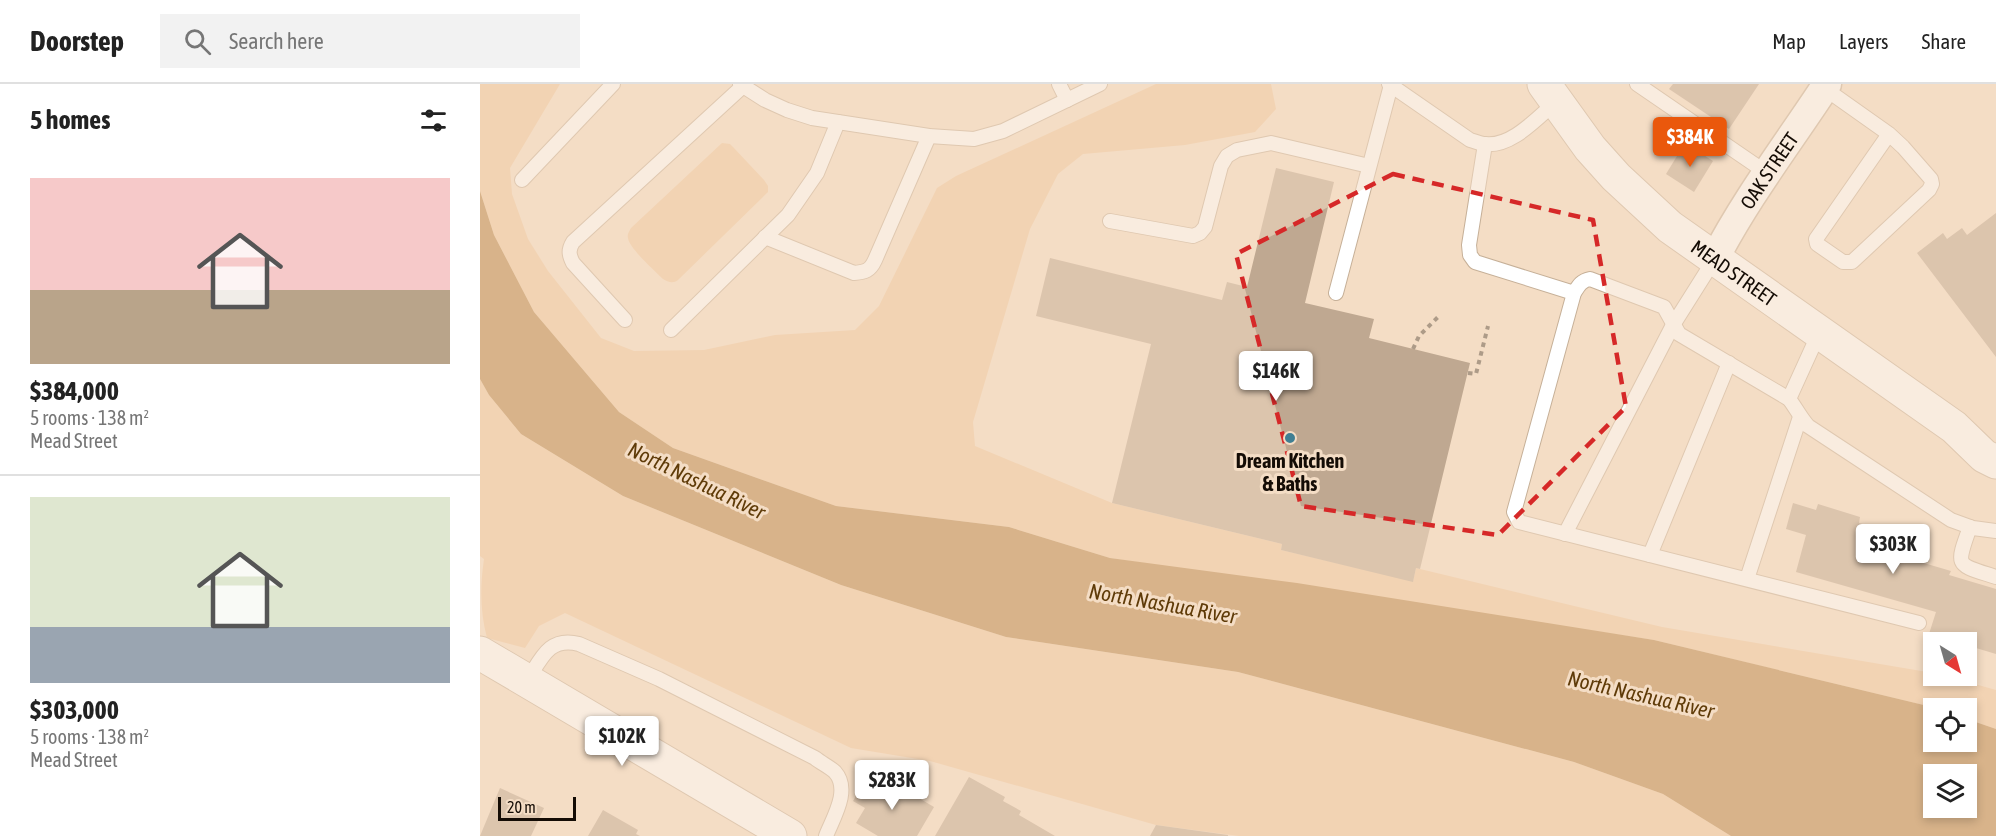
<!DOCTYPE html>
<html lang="en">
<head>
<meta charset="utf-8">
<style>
	:root { --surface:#fff; --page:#f2f2f2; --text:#222; --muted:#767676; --line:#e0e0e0; --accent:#ea580c }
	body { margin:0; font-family:"Asap Condensed",sans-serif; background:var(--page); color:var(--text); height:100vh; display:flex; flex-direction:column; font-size:22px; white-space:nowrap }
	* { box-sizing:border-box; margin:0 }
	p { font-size:20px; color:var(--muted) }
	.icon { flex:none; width:33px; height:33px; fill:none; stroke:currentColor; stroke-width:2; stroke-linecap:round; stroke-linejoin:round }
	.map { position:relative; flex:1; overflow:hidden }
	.drawer { display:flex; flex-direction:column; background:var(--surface); width:480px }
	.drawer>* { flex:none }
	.needle { width:39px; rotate:143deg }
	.controls { position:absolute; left:1443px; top:548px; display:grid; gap:12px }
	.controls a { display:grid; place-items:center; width:54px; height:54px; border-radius:0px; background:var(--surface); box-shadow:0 3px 9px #0003; font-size:30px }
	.scale { position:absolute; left:18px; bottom:15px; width:78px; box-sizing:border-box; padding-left:6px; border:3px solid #140c05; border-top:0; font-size:16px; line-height:21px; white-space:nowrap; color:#140c05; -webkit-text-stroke:4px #f4ddc5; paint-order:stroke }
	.price { position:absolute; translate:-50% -51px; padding:0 14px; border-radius:6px; background:#fff; color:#222; font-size:20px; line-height:39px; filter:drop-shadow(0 2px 3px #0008) }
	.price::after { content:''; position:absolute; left:50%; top:36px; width:18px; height:14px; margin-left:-9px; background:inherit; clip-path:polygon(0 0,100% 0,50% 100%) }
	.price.selected { background:var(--accent); color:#fff }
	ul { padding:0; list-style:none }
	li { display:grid; align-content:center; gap:12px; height:318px; padding:0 30px }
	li+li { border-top:2px solid var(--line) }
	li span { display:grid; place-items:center; height:186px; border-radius:0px; color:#555 }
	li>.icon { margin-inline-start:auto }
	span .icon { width:108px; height:108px; fill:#fffc; stroke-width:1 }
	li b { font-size:26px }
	h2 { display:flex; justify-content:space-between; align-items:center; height:72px; padding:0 30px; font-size:26px }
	header { display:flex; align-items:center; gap:36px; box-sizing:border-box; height:84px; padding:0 30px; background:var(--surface); border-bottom:2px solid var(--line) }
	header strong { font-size:28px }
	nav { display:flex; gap:33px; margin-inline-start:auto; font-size:21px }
	.search { width:420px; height:54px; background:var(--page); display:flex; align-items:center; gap:15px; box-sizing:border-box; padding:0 21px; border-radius:0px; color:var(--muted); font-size:22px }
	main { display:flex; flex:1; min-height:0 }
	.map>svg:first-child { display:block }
	.green { fill:#efc89e }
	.water { fill:#b68143; fill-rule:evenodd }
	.building { fill:#bfa891 }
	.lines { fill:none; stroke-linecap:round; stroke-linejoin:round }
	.service-casing { stroke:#c6b098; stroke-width:16 }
	.minor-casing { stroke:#c6b098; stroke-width:31 }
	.secondary-casing { stroke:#c6b098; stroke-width:35 }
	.primary-casing { stroke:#c6b098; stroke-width:35 }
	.path { stroke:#ad9b88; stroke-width:4; stroke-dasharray:4.5 4.5; stroke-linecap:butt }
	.service { stroke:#fff; stroke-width:14 }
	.minor { stroke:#fff; stroke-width:28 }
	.secondary { stroke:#fff; stroke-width:33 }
	.primary { stroke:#fff; stroke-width:33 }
	.marked { fill:none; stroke:#d62828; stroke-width:4.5; stroke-dasharray:12 8; stroke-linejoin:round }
	.poi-dot { fill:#407f93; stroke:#f4ddc5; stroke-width:2 }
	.labels { text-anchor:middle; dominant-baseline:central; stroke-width:6; stroke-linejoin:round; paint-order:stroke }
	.street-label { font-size:20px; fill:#140c05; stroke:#f4ddc5 }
	.poi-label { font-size:20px; font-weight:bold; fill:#140c05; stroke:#f4ddc5 }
	.water-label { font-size:21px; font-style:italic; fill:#5f3b08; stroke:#f4ddc5 }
</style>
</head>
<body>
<header>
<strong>Doorstep</strong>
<div class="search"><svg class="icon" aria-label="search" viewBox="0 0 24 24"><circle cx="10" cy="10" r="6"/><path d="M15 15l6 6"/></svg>Search here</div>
<nav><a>Map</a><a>Layers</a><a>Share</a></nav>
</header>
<main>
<section class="drawer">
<h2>5 homes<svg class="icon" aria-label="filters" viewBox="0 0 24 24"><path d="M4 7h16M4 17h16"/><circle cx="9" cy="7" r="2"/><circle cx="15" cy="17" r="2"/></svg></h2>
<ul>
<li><span style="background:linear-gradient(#f6c9c9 60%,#b9a48a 0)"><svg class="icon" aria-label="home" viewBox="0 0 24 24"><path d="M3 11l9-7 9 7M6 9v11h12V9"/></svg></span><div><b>$384,000</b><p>5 rooms · 138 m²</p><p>Mead Street</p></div></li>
<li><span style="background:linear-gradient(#dfe7d0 70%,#9aa5b1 0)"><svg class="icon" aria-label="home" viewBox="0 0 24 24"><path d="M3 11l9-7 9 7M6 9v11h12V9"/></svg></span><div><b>$303,000</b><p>5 rooms · 138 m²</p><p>Mead Street</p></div></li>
</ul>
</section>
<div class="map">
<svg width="1516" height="752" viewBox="0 0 1516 752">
	<rect width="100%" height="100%" fill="#f4ddc5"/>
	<g class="green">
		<polygon points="0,0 80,0 30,84 32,110 48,155 68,187 121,254 154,267 224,266 295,251 375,246 399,222 457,104 476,92 676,0 791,0 796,25 775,48 705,61 603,70 578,90 550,145 493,338 495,362 632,419 802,460 801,466 933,497 936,484 940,485 1182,543 1453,589 1454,591 1463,591 1516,606 1516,645 1487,635 1486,624 1456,624 1174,556 630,474 529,443 356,422 193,364 139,328 54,228 14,151 0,107"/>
		<path d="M242,59L250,60L253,63L284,96L288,102V108L198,196C193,200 188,198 183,195C175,187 149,164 148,154C147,150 149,148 151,144Z"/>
		<path d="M0,295L9,311L41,350L143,412L361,501L526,553L758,588L1094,678L1183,710L1251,752H759L676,741L450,677L371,664L85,529L59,542L45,564L7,554C0,527 0,503 4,475L0,472Z"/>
	</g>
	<path class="water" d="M0,107L14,151L54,228L139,328L193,364L356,422L529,443L630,474L817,499L1174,556L1452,623L1456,624H1454V657H1486L1487,635L1516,645V752H1251L1183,710L1094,678L758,588L526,553L361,501L143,412L41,350L9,311L0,295ZM1454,690H1486V723H1454Z"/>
	<g class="building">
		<polygon points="1193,0 1279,0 1249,45 1189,5"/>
		<polygon points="1205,59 1233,77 1214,108 1186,90"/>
		<polygon points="796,84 854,98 825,219 894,235 889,254 990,279 940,485 936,484 933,498 801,466 802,460 632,419 671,260 556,232 570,174 742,216 747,198 767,203"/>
		<polygon points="1516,129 1516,273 1437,169 1463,149 1467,155 1482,144 1487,151"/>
		<polygon points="1313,419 1336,426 1338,420 1380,433 1379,439 1402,445 1396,465 1471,487 1469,491 1516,505 1516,570 1486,561 1486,558 1476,558 1449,550 1456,528 1316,488 1326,451 1306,445"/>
		<polygon points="403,693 454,723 437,752 398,752 376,739 385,724 373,717 382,702 394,709"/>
		<polygon points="489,693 525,713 523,717 541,727 539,731 575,752 455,752"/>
		<polygon points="20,704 64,724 51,752 0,752"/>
		<polygon points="123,726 158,746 156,750 160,752 108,752"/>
		<polygon points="676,741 748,751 748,752 670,752"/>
	</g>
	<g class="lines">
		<defs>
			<g id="service">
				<polyline points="260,0 285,16 307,26 332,34 449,52 494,55 523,47 620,0"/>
				<polyline points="579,0 587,16"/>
				<path d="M909,0L990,56C994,57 999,59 1004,60C1031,64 1057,34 1076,18"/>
				<polyline points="1157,0 1287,89"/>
				<polyline points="1344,4 1409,50 1423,63 1451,95 1452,100 1449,106 1372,178 1363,178 1337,160 1336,155 1409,50"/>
				<polyline points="1005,60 989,161 990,171 995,178 1094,209"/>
				<polyline points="42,96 133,0"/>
				<polyline points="630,137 713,152 720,149 725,143 741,82 747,72 757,66 791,59 889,82"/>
				<path d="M285,153L374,189C385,188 390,187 395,176L449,52"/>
				<polyline points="856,209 911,1"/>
				<path d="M145,236L93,179C89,171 88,166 93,158L263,2"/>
				<polyline points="191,246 308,131 337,89 358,38"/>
				<polyline points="1309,315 1339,249"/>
				<path d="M1490,443C1475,484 1476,480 1516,493"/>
				<polyline points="1085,450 1193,241 1234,176"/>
				<polyline points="1170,471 1249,279"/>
				<polyline points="1267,495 1320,333"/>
				<path d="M1439,539L1039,438L1034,428L1094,209C1099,201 1101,197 1110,195L1184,223L1199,250L1309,315C1316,324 1320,333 1328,342L1471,436L1493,444L1516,447"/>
				<path d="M47,597C61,575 69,552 99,560L179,595L335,674C341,679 350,683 355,688C371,706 353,734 346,752"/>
			</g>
			<g id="minor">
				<path id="s1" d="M1234,176C1266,114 1309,58 1347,0"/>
			</g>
			<polyline id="secondary" points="0,569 310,752"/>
			<g id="primary">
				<path id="s2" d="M1064,0L1110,64L1136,93L1190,143L1474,343L1504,372L1516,378"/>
			</g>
		</defs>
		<use href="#service" class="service-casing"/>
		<use href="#minor" class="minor-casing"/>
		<use href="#secondary" class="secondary-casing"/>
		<use href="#primary" class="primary-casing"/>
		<g class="path">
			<polyline points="933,265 939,252 960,231"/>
			<polyline points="988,289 996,290 1008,242"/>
		</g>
		<use href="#service" class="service"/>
		<use href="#minor" class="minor"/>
		<use href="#secondary" class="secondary"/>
		<use href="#primary" class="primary"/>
	</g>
	<path d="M0 0H1516V752H0ZM913,90L1113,136L1146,323L1018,451L821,422L756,170Z" fill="#f4ddc5" fill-opacity=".55" fill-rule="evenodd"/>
	<path class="marked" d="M913,90L1113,136L1146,323L1018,451L821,422L756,170Z"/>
	<circle class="poi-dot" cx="810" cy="354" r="6"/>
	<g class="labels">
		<g class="street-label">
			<text stroke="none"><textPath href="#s1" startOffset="105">OAK STREET</textPath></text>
			<text stroke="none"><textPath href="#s2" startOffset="270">MEAD STREET</textPath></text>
		</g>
		<g class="poi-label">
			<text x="810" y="376">Dream Kitchen<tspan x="810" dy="23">&amp; Baths</tspan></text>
		</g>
		<g class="water-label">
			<text transform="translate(217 396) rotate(26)">North Nashua River</text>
			<text transform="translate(683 519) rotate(10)">North Nashua River</text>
			<text transform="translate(1161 610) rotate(13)">North Nashua River</text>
		</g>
	</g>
</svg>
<div class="controls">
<a><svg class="needle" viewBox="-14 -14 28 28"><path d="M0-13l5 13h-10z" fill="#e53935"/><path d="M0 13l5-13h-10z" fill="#767676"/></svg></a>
<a><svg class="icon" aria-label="locate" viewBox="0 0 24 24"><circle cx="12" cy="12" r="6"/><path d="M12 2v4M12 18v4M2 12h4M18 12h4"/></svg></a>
<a><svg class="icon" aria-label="layers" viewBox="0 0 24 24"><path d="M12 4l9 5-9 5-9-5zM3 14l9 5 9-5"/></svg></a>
</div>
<div class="scale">20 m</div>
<b class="price selected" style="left:1210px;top:84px">$384K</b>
<b class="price" style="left:796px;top:318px">$146K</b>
<b class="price" style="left:1413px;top:491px">$303K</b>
<b class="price" style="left:142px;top:683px">$102K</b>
<b class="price" style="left:412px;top:727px">$283K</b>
</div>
</main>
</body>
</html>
